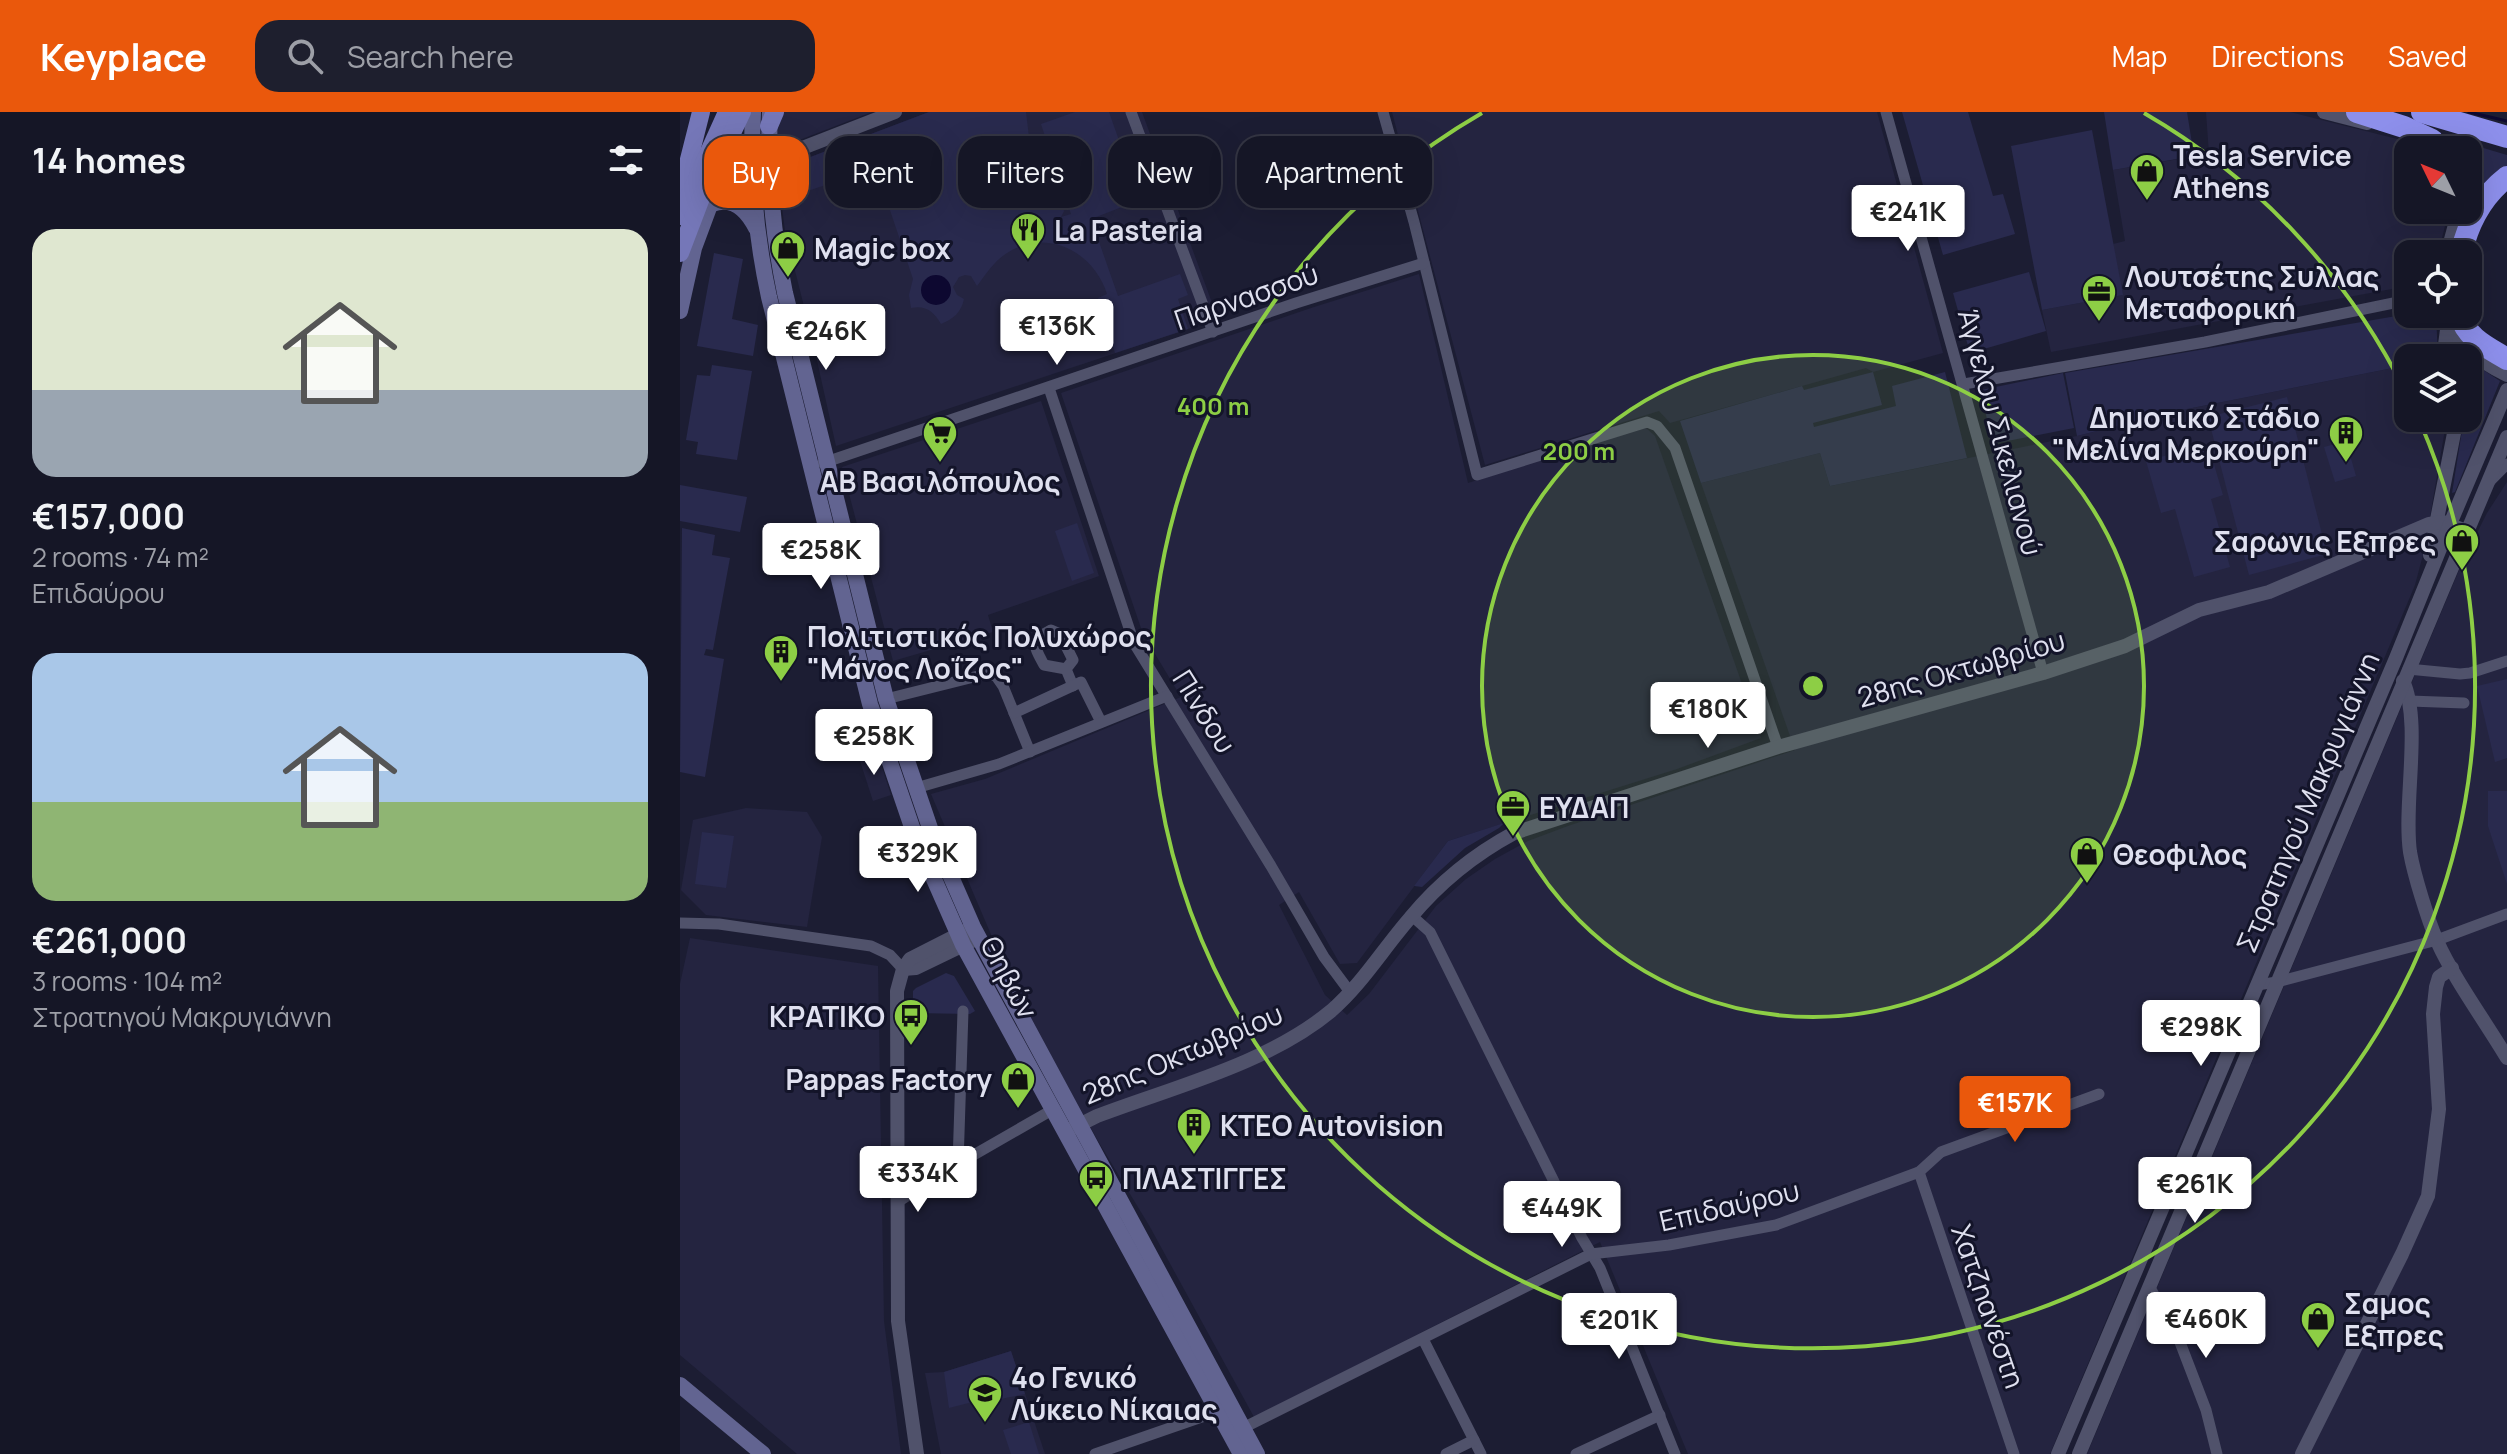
<!DOCTYPE html>
<html lang="en">
<head>
<meta charset="utf-8">
<style>
	:root { --surface:#151626; --page:#1e1f2e; --text:#f1f3f6; --muted:#9d9fa7; --line:#343543; --accent:#ea580c }
	body { margin:0; font-family:Manrope,sans-serif; background:var(--page); color:var(--text); height:100vh; display:flex; flex-direction:column; font-size:30px; white-space:nowrap }
	* { box-sizing:border-box; margin:0 }
	p { font-size:26px; color:var(--muted) }
	.icon { flex:none; width:44px; height:44px; fill:none; stroke:currentColor; stroke-width:2; stroke-linecap:round; stroke-linejoin:round }
	.map { position:relative; flex:1; overflow:hidden }
	.details { display:flex; flex-direction:column; background:var(--surface); width:680px }
	.details>* { flex:none }
	.banner { position:absolute; left:24px; top:24px; width:760px; height:72px; display:flex; gap:16px }
	.needle { width:52px; rotate:313deg }
	.tools { position:absolute; left:1714px; top:24px; display:grid; gap:16px }
	.tools a { display:grid; place-items:center; width:88px; height:88px; border-radius:16px; background:var(--surface); box-shadow:0 8px 32px #0002,0 0 0 2px var(--line); font-size:40px }
	.price { position:absolute; translate:-50% -68px; padding:0 18px; border-radius:8px; background:#fff; color:#222; font-size:26px; line-height:52px; filter:drop-shadow(0 2px 4px #0008) }
	.price::after { content:''; position:absolute; left:50%; top:48px; width:24px; height:18px; margin-left:-12px; background:inherit; clip-path:polygon(0 0,100% 0,50% 100%) }
	.price.selected { background:var(--accent); color:#fff }
	ul { padding:0; list-style:none }
	li { display:grid; align-content:center; gap:16px; height:424px; padding:0 32px }
	li span { display:grid; place-items:center; height:248px; border-radius:24px; color:#555 }
	li>.icon { margin-inline-start:auto }
	span .icon { width:144px; height:144px; fill:#fffc; stroke-width:1 }
	li b { font-size:34px }
	h2 { display:flex; justify-content:space-between; align-items:center; height:96px; padding:0 32px; font-size:34px }
	.chip { padding:0 28px; border-radius:24px; background:var(--surface); box-shadow:0 8px 32px #0002,0 0 0 2px var(--line); font-size:28px; line-height:72px }
	.chip.selected { background:var(--accent); color:#fff }
	header { display:flex; align-items:center; gap:48px; box-sizing:border-box; height:112px; padding:0 40px; background:var(--accent); color:#fff }
	header strong { font-size:38px }
	nav { display:flex; gap:44px; margin-inline-start:auto; font-size:28px }
	.search { width:560px; height:72px; background:var(--page); display:flex; align-items:center; gap:20px; box-sizing:border-box; padding:0 28px; border-radius:24px; color:var(--muted); font-size:30px }
	main { display:flex; flex:1; min-height:0 }
	.map>svg:first-child { display:block }
	.built { fill:#242440 }
	.green { fill:#292a4e }
	.water { fill:#0d0830 }
	.lines { fill:none; stroke-linecap:round; stroke-linejoin:round }
	.stream { stroke:#0d0830; stroke-width:3 }
	.minor { stroke:#50526b; stroke-width:11 }
	.tertiary { stroke:#50526b; stroke-width:14 }
	.secondary { stroke:#626491; stroke-width:16 }
	.primary { stroke:#7577b8; stroke-width:18 }
	.motorway { stroke:#8d8feb; stroke-width:22 }
	.ring { fill:none; stroke:#8dce45; stroke-width:4 }
	.labels { text-anchor:middle; dominant-baseline:central; stroke-width:6; stroke-linejoin:round; paint-order:stroke }
	.poi-label { font-size:28px; font-weight:bold; fill:#dfe0ef; stroke:#131429; text-anchor:start }
	.street-label { font-size:28px; fill:#dfe0ef; stroke:#131429 }
	.centre { fill:#8dce45; stroke:#131429; stroke-width:4 }
	.ring-label { font-size:24px; text-anchor:middle; font-weight:bold; fill:#8dce45; stroke:#131429; stroke-width:6; stroke-linejoin:round; paint-order:stroke }
</style>
</head>
<body>
<header>
<strong>Keyplace</strong>
<div class="search"><svg class="icon" aria-label="search" viewBox="0 0 24 24"><circle cx="10" cy="10" r="6"/><path d="M15 15l6 6"/></svg>Search here</div>
<nav><a>Map</a><a>Directions</a><a>Saved</a></nav>
</header>
<main>
<section class="details">
<h2>14 homes<svg class="icon" aria-label="filters" viewBox="0 0 24 24"><path d="M4 7h16M4 17h16"/><circle cx="9" cy="7" r="2"/><circle cx="15" cy="17" r="2"/></svg></h2>
<ul>
<li><span style="background:linear-gradient(#dfe7d0 65%,#9aa5b1 0)"><svg class="icon" aria-label="home" viewBox="0 0 24 24"><path d="M3 11l9-7 9 7M6 9v11h12V9"/></svg></span><div><b>€157,000</b><p>2 rooms · 74 m²</p><p>Επιδαύρου</p></div></li>
<li><span style="background:linear-gradient(#a9c7e8 60%,#8fb573 0)"><svg class="icon" aria-label="home" viewBox="0 0 24 24"><path d="M3 11l9-7 9 7M6 9v11h12V9"/></svg></span><div><b>€261,000</b><p>3 rooms · 104 m²</p><p>Στρατηγού Μακρυγιάννη</p></div></li>
</ul>
</section>
<div class="map">
<svg width="1827" height="1342" viewBox="0 0 1827 1342">
	<rect width="100%" height="100%" fill="#1c1d33"/>
	<g class="built">
		<polygon points="100,0 192,0 122,27 102,30 97,26 97,19"/>
		<polygon points="249,0 462,0 538,207 156,334 132,226 105,119 101,88 104,55"/>
		<polygon points="712,0 1197,0 1263,241 1193,260 1186,256 990,311 979,299 805,353"/>
		<polygon points="1526,0 1610,0 1745,34 1751,38 1728,38 1728,98 1769,98 1758,142 1728,142 1728,174 1371,240 1362,198 1442,183 1433,132 1445,129 1433,58 1529,42"/>
		<polygon points="739,162 788,371 965,315 975,324 1081,626 997,657 768,729 677,851 660,852 619,780 599,793 645,883 667,903 689,882 756,794 786,767 815,747 848,729 888,714 1115,638 1021,371 1140,341 1150,374 1397,324 1497,299 1728,253 1728,306 1767,306 1744,439 1735,473 1370,1342 1008,1342 920,1130 574,1305 470,1115 418,1029 336,881 251,682 305,667 501,585 463,522 381,281 631,196"/>
		<polygon points="361,289 419,464 308,503 313,520 213,549 162,355"/>
		<polygon points="1827,370 1827,1342 1407,1342 1782,451 1807,401"/>
		<polygon points="188,612 211,683 193,689 170,618"/>
		<polygon points="66,696 127,700 142,725 127,815 26,803 1,778 13,708"/>
		<polygon points="10,826 198,854 204,1209 221,1342 117,1342 0,1243 0,872"/>
		<polygon points="331,1239 365,1342 261,1342 245,1261 264,1260"/>
	</g>
	<g class="green">
		<path d="M249,0H346L349,25L361,36L362,43L372,58L375,77L384,99L381,105L391,102L361,12L395,0H429L460,88L411,107L438,184L500,162L508,183L498,187L508,217L435,241L418,186L427,182C414,140 367,115 327,141C314,149 306,162 297,174L291,164L285,163L279,165L273,175L277,183L284,187C281,201 273,207 261,212C254,200 246,193 231,196L229,183L233,167L196,56L101,88L104,55Z"/>
		<polygon points="1222,0 1288,0 1313,84 1323,82 1335,122 1263,143"/>
		<polygon points="1424,0 1507,0 1514,44 1433,58"/>
		<polygon points="1412,18 1443,183 1362,198 1331,34"/>
		<polygon points="1763,24 1827,43 1827,59 1788,93 1788,38 1776,38"/>
		<polygon points="65,27 68,55 37,78"/>
		<polygon points="34,141 63,147 52,207 78,213 73,244 17,234"/>
		<polygon points="1349,160 1366,219 1290,241 1273,181"/>
		<polygon points="1728,202 1756,202 1758,246 1728,246 1728,253 1497,299 1397,324 1385,261"/>
		<polygon points="1788,248 1820,269 1775,380 1772,381 1784,306 1788,306"/>
		<polygon points="32,253 72,259 57,348 16,342 18,330 6,328 17,263 30,264"/>
		<polygon points="1193,260 1202,293 1133,311 1134,315 1216,294 1212,274 1265,260 1287,346 1150,374 1140,341 1021,371 1000,309 1122,274 1124,278"/>
		<polygon points="1383,261 1394,316 1312,332 1301,278"/>
		<polygon points="1607,285 1647,442 1569,463 1528,305"/>
		<polygon points="1666,329 1676,364 1655,370 1644,335"/>
		<polygon points="1528,332 1543,383 1531,387 1550,455 1514,465 1495,397 1481,401 1466,349"/>
		<polygon points="0,373 67,385 60,420 0,409"/>
		<polygon points="397,411 414,461 392,469 375,419"/>
		<polygon points="2,416 35,423 32,443 50,446 33,538 26,537 24,543 44,547 25,665 0,660"/>
		<polygon points="1827,567 1827,646 1815,650 1797,574"/>
		<polygon points="1808,679 1827,679 1827,772 1808,714"/>
		<polygon points="824,711 819,716 785,736 742,775 734,774 768,729"/>
		<polygon points="22,720 54,724 46,776 15,772"/>
		<polygon points="266,861 274,864 295,899 290,902 233,901 233,879 236,876"/>
		<polygon points="331,1239 345,1282 305,1290 304,1287 269,1296 264,1260"/>
		<polygon points="349,1310 359,1342 331,1342 323,1318"/>
	</g>
	<circle class="water" cx="256" cy="178" r="15"/>
	<g class="lines">
		<polyline class="stream" points="1789,0 1827,9"/>
		<g class="minor">
			<polyline points="451,0 533,220"/>
			<polyline points="703,0 734,110 797,363 967,310 977,314 995,336 1098,635"/>
			<polyline points="1206,0 1363,561"/>
			<polyline points="1284,272 1525,230 1728,188"/>
			<polyline points="369,276 454,531 591,754 644,845 670,880"/>
			<polyline points="143,351 616,191 744,151"/>
			<polyline points="1809,370 1827,352"/>
			<path d="M386,557L364,553C354,534 349,529 371,518L380,522L393,548L386,557L393,574"/>
			<polyline points="1728,557 1780,562 1790,561 1827,549"/>
			<polyline points="206,587 306,562 316,564 323,574 350,640"/>
			<polyline points="1730,589 1784,591"/>
			<polyline points="334,601 401,570 421,610"/>
			<polyline points="236,676 319,652 487,584"/>
			<polyline points="732,804 750,820 902,1126 920,1156 995,1342"/>
			<polyline points="0,811 39,812 191,834 210,843 223,857"/>
			<polyline points="1577,873 1597,870 1757,828 1827,802"/>
			<polyline points="278,1052 283,899"/>
			<polyline points="1239,1060 1334,1342"/>
			<polyline points="219,1089 278,1052 372,998"/>
			<polyline points="1469,1174 1498,1225 1526,1298 1537,1342"/>
			<polyline points="743,1227 801,1342"/>
			<polyline points="563,1316 911,1142 989,1133 1096,1113 1239,1060 1261,1040 1419,982"/>
			<polyline points="415,1342 539,1299"/>
			<polyline points="766,1342 794,1328"/>
			<polyline points="896,1342 980,1303"/>
		</g>
		<g class="tertiary">
			<polyline points="1644,0 1687,11"/>
			<polyline points="89,49 215,0"/>
			<polyline points="1767,142 1779,98"/>
			<path d="M1768,210C1779,235 1802,251 1827,263"/>
			<polyline points="1768,210 1765,233 1768,246"/>
			<polyline points="1750,443 1777,306"/>
			<path d="M1723,569C1742,611 1723,691 1730,740C1734,763 1748,808 1757,829C1774,867 1805,909 1827,946"/>
			<polyline points="223,857 236,856 292,829"/>
			<path d="M391,1017L417,1004C493,975 587,952 651,899C682,872 703,837 730,806C759,771 795,742 834,721L1098,635L1363,561L1445,534L1519,498L1589,480L1749,412L1763,410L1786,419"/>
			<polyline points="237,1342 218,1209 217,879 223,857 230,847 287,818"/>
			<polyline points="1378,1342 1716,546 1770,412 1827,278"/>
			<polyline points="1399,1342 1827,325"/>
			<polyline points="1622,1342 1722,1142 1748,1084 1759,997 1753,902 1756,875 1759,865 1772,856"/>
		</g>
		<g class="secondary">
			<path d="M73,0C70,62 76,125 89,185L190,592L235,724L283,833L561,1342"/>
			<path d="M90,1C87,61 93,122 105,181L206,587L251,719L293,815L577,1342"/>
			<path d="M32,92C52,84 67,98 76,116"/>
			<polyline points="11,108 63,64 80,53"/>
			<polyline points="0,199 14,136 30,93"/>
			<polyline points="0,1273 83,1342"/>
		</g>
		<g class="primary">
			<polyline points="89,14 95,0"/>
			<polyline points="0,83 21,0"/>
			<polyline points="0,104 47,0"/>
			<polyline points="0,141 21,86 62,0"/>
		</g>
		<g class="motorway">
			<polyline points="1677,0 1724,15 1752,28"/>
			<polyline points="1742,0 1827,25"/>
			<path d="M1781,142C1788,111 1801,85 1827,65"/>
			<path d="M1780,202C1786,226 1807,235 1827,247"/>
		</g>
	</g>
	<circle cx="1133" cy="574" r="331" fill="#8dce45" fill-opacity=".12"/>
	<g class="ring">
		<circle cx="1133" cy="574" r="331"/>
		<path d="M1464 1A662 662 0 0 1 1725 279M1740 310A662 662 0 1 1 802 1"/>
	</g>
	<defs>
		<symbol id="shop-pin" viewBox="-11 -11 22 30"><path d="M0 17L-7.5 6A9.5 9.5 0 1 1 7.5 6Z" fill="#8dce45" stroke="#131429"/><path d="M-5-2.5h2.3a2.7 3.5 0 0 1 5.4 0H5L5.5 6h-11ZM-1.5-2.5h3a1.5 2.3 0 0 0-3 0Z" fill="#111"/></symbol>
		<symbol id="restaurant-pin" viewBox="-11 -11 22 30"><path d="M0 17L-7.5 6A9.5 9.5 0 1 1 7.5 6Z" fill="#8dce45" stroke="#131429"/><path d="M-5-6h1v4h1v-4h1v4h1v-4h1v5L-1.5 .5V6h-2V.5L-5-1ZM5-6V6H3V1.5H1.5Q1.5-4 5-6Z" fill="#111"/></symbol>
		<symbol id="office-pin" viewBox="-11 -11 22 30"><path d="M0 17L-7.5 6A9.5 9.5 0 1 1 7.5 6Z" fill="#8dce45" stroke="#131429"/><path d="M-6-3h4V-5.5h4V-3h4V5H-6ZM-1-4.5V-3h2v-1.5ZM-6 0V1H6V0Z" fill="#111"/></symbol>
		<symbol id="supermarket-pin" viewBox="-11 -11 22 30"><path d="M0 17L-7.5 6A9.5 9.5 0 1 1 7.5 6Z" fill="#8dce45" stroke="#131429"/><path d="M-6-5.5h2.5l.6 2H6L4.5 2H-2.5L-4.4-4H-6ZM-1.5 3.2a1.3 1.3 0 1 0 .1 0ZM3 3.2a1.3 1.3 0 1 0 .1 0Z" fill="#111"/></symbol>
		<symbol id="building-pin" viewBox="-11 -11 22 30"><path d="M0 17L-7.5 6A9.5 9.5 0 1 1 7.5 6Z" fill="#8dce45" stroke="#131429"/><path d="M-4-6H4V6H1V3H-1V6H-4ZM-2.5-4.3h1.7v1.8h-1.7ZM.8-4.3h1.7v1.8H.8ZM-2.5-1h1.7V.8h-1.7ZM.8-1h1.7V.8H.8Z" fill="#111"/></symbol>
		<symbol id="bus-pin" viewBox="-11 -11 22 30"><path d="M0 17L-7.5 6A9.5 9.5 0 1 1 7.5 6Z" fill="#8dce45" stroke="#131429"/><path d="M-5-6H5V4H4V6H2V4H-2V6H-4V4H-5ZM-3.5-4V0h7V-4ZM-3.5 1.2v1.5H-2V1.2ZM2 1.2v1.5H3.5V1.2Z" fill="#111"/></symbol>
		<symbol id="school-pin" viewBox="-11 -11 22 30"><path d="M0 17L-7.5 6A9.5 9.5 0 1 1 7.5 6Z" fill="#8dce45" stroke="#131429"/><path d="M0-5L7-2L0 1L-7-2ZM-4 1L0 2.5L4 1V4Q0 6-4 4Z" fill="#111"/></symbol>
	</defs>
	<g fill-rule="evenodd">
		<use href="#shop-pin" x="1447" y="39" width="40" height="54"/>
		<use href="#restaurant-pin" x="328" y="98" width="40" height="54"/>
		<use href="#shop-pin" x="88" y="116" width="40" height="54"/>
		<use href="#office-pin" x="1399" y="160" width="40" height="54"/>
		<use href="#supermarket-pin" x="240" y="301" width="40" height="54"/>
		<use href="#building-pin" x="1646" y="301" width="40" height="54"/>
		<use href="#shop-pin" x="1762" y="409" width="40" height="54"/>
		<use href="#building-pin" x="81" y="520" width="40" height="54"/>
		<use href="#office-pin" x="813" y="675" width="40" height="54"/>
		<use href="#shop-pin" x="1387" y="722" width="40" height="54"/>
		<use href="#bus-pin" x="211" y="884" width="40" height="54"/>
		<use href="#shop-pin" x="318" y="947" width="40" height="54"/>
		<use href="#building-pin" x="494" y="993" width="40" height="54"/>
		<use href="#bus-pin" x="396" y="1046" width="40" height="54"/>
		<use href="#shop-pin" x="1618" y="1187" width="40" height="54"/>
		<use href="#school-pin" x="285" y="1261" width="40" height="54"/>
	</g>
	<g class="labels">
		<g class="poi-label">
			<text x="1493" y="43">Tesla Service<tspan x="1493" dy="32">Athens</tspan></text>
			<text x="374" y="118">La Pasteria</text>
			<text x="134" y="136">Magic box</text>
			<text x="1445" y="164">Λουτσέτης Συλλας<tspan x="1445" dy="32">Μεταφορική</tspan></text>
			<text x="1640" y="305" text-anchor="end">Δημοτικό Στάδιο<tspan x="1640" dy="32">"Μελίνα Μερκούρη"</tspan></text>
			<text x="260" y="369" text-anchor="middle">ΑΒ Βασιλόπουλος</text>
			<text x="1756" y="429" text-anchor="end">Σαρωνις Εξπρες</text>
			<text x="127" y="524">Πολιτιστικός Πολυχώρος<tspan x="127" dy="32">"Μάνος Λοΐζος"</tspan></text>
			<text x="859" y="695">ΕΥΔΑΠ</text>
			<text x="1433" y="742">Θεοφιλος</text>
			<text x="205" y="904" text-anchor="end">ΚΡΑΤΙΚΟ</text>
			<text x="312" y="967" text-anchor="end">Pappas Factory</text>
			<text x="540" y="1013">ΚΤΕΟ Autovision</text>
			<text x="442" y="1066">ΠΛΑΣΤΙΓΓΕΣ</text>
			<text x="1664" y="1191">Σαμος<tspan x="1664" dy="32">Εξπρες</tspan></text>
			<text x="331" y="1265">4ο Γενικό<tspan x="331" dy="32">Λύκειο Νίκαιας</tspan></text>
		</g>
		<g class="street-label">
			<text transform="translate(566 184) rotate(-19)">Παρνασσού</text>
			<text transform="translate(1321 320) rotate(75)">Άγγελου Σικελιανού</text>
			<text transform="translate(1281 556) rotate(-16)">28ης Οκτωβρίου</text>
			<text transform="translate(525 599) rotate(58)">Πίνδου</text>
			<text transform="translate(1627 690) rotate(-67)">Στρατηγού Μακρυγιάννη</text>
			<text transform="translate(330 865) rotate(62)">Θηβών</text>
			<text transform="translate(502 941) rotate(-23)">28ης Οκτωβρίου</text>
			<text transform="translate(1049 1093) rotate(-13)">Επιδαύρου</text>
			<text transform="translate(1309 1194) rotate(71)">Χατζηανέστη</text>
		</g>
	</g>
	<circle cx="1133" cy="574" r="12" class="centre"/>
	<g class="ring-label">
		<text x="533" y="303">400 m</text>
		<text x="899" y="348">200 m</text>
	</g>
</svg>
<div class="tools">
<a><svg class="needle" viewBox="-14 -14 28 28"><path d="M0-13l5 13h-10z" fill="#e53935"/><path d="M0 13l5-13h-10z" fill="#9d9fa7"/></svg></a>
<a><svg class="icon" aria-label="locate" viewBox="0 0 24 24"><circle cx="12" cy="12" r="6"/><path d="M12 2v4M12 18v4M2 12h4M18 12h4"/></svg></a>
<a><svg class="icon" aria-label="layers" viewBox="0 0 24 24"><path d="M12 4l9 5-9 5-9-5zM3 14l9 5 9-5"/></svg></a>
</div>
<b class="price" style="left:1228px;top:141px">€241K</b>
<b class="price" style="left:377px;top:255px">€136K</b>
<b class="price" style="left:146px;top:260px">€246K</b>
<b class="price" style="left:141px;top:479px">€258K</b>
<b class="price" style="left:1028px;top:638px">€180K</b>
<b class="price" style="left:194px;top:665px">€258K</b>
<b class="price" style="left:238px;top:782px">€329K</b>
<b class="price" style="left:1521px;top:956px">€298K</b>
<b class="price selected" style="left:1335px;top:1032px">€157K</b>
<b class="price" style="left:238px;top:1102px">€334K</b>
<b class="price" style="left:1515px;top:1113px">€261K</b>
<b class="price" style="left:882px;top:1137px">€449K</b>
<b class="price" style="left:1526px;top:1248px">€460K</b>
<b class="price" style="left:939px;top:1249px">€201K</b>
<div class="banner">
<a class="chip selected">Buy</a>
<a class="chip">Rent</a>
<a class="chip">Filters</a>
<a class="chip">New</a>
<a class="chip">Apartment</a>
</div>
</div>
</main>
</body>
</html>
